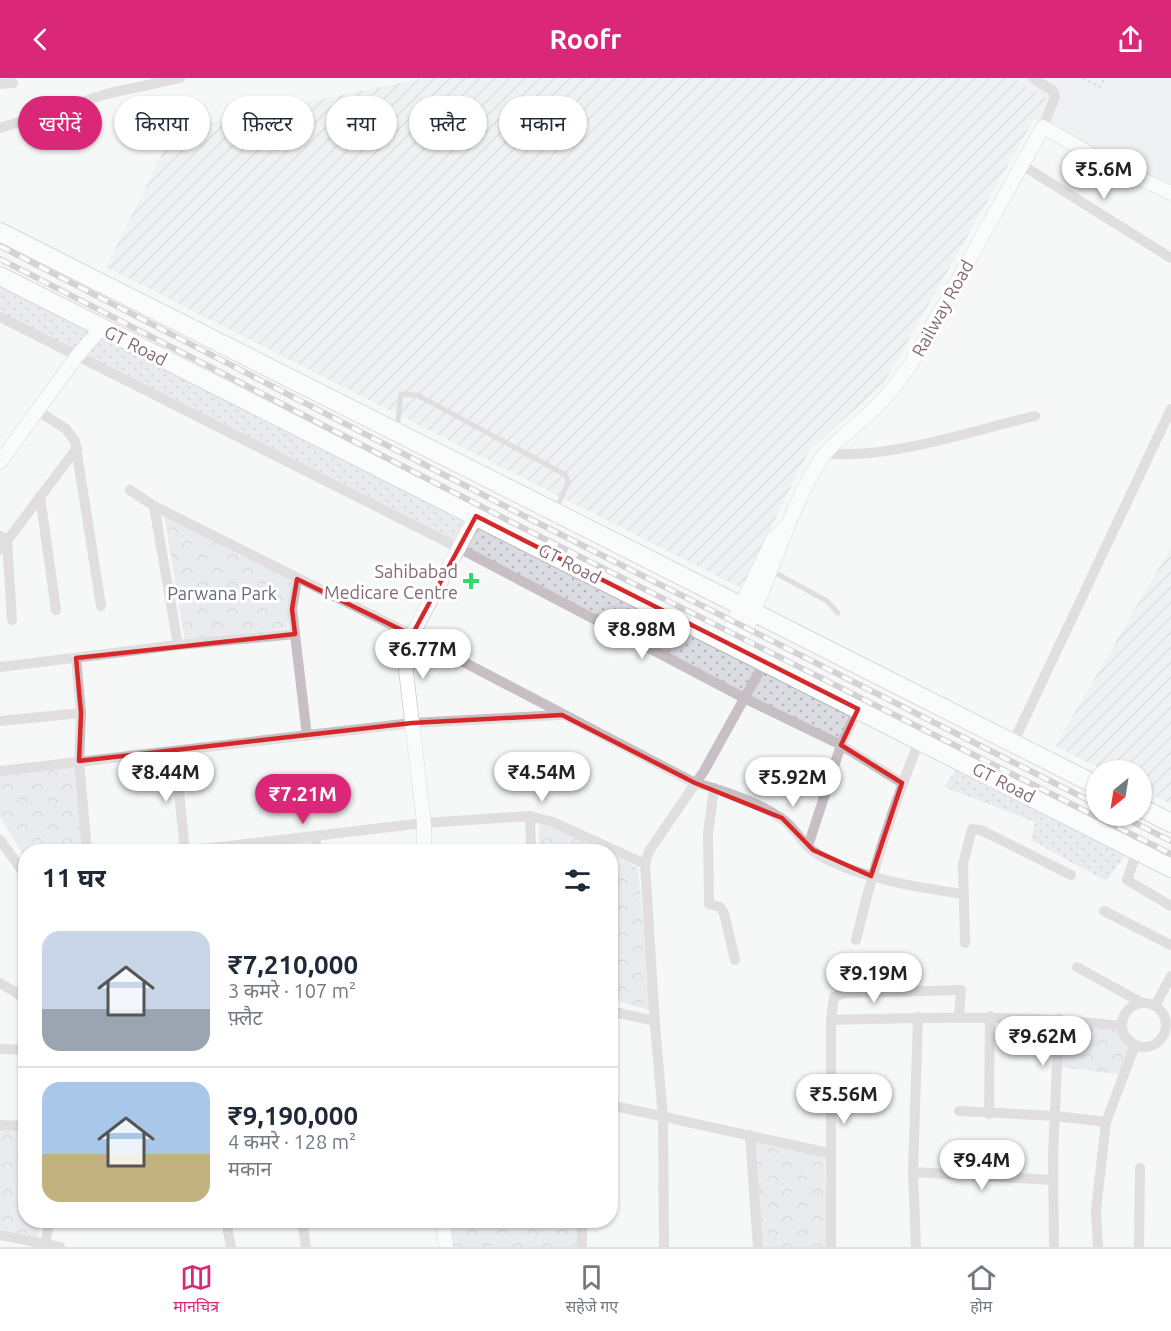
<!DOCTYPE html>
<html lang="hi">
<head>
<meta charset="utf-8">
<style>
	:root { --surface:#fff; --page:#f2f2f3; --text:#1f2937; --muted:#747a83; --line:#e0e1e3; --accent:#db2777 }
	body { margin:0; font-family:Ubuntu,"Noto Sans Devanagari",sans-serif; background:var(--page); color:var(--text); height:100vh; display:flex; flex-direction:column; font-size:22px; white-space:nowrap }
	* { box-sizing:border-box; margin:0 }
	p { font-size:20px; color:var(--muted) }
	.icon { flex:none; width:33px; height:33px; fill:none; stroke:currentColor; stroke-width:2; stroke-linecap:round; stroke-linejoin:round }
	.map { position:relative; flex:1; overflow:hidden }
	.drawer { position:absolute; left:18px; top:766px; width:600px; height:384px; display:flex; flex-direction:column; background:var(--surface); border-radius:24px; box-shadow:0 2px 4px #0004 }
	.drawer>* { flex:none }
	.banner { position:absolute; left:18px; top:18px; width:600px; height:54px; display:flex; gap:12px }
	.needle { width:39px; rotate:210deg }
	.fabs { position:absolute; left:1086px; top:682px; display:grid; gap:12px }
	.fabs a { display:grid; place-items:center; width:66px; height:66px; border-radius:50%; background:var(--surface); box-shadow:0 2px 4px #0004; font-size:30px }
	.price { position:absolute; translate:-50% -51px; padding:0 14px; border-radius:21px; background:#fff; color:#222; font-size:20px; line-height:39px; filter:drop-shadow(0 2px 3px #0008) }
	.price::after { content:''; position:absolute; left:50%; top:36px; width:18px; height:14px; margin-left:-9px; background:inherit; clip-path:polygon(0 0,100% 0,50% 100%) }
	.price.active { background:var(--accent); color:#fff }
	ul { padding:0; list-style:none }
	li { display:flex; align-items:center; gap:18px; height:150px; padding:0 24px }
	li+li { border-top:2px solid var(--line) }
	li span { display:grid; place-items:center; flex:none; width:168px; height:120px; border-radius:18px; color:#555 }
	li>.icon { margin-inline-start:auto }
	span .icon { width:72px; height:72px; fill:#fffc; stroke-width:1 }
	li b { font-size:26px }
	h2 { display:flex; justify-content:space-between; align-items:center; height:72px; padding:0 24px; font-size:26px }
	.pill { padding:0 21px; border-radius:27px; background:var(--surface); box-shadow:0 2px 4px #0004; font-size:21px; line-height:54px }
	.pill.active { background:var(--accent); color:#fff }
	header { display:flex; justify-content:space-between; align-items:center; height:78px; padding:0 24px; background:var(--accent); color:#fff; font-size:27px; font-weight:700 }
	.tabs { display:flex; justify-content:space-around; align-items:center; height:84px; border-top:2px solid var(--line); background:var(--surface); font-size:16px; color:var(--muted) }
	.tabs a { display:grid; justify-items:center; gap:3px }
	.tabs .active { color:var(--accent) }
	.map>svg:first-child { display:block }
	.built { fill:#e9e9ea }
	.industrial { fill:url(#industrial-furrows) }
	.grass { fill:url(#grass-dots) }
	.park { fill:url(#park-crowns) }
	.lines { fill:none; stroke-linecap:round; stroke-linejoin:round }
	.secondary-casing { stroke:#beb4b9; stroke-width:15 }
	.highway-casing { stroke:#bab3b6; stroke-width:20 }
	.path { stroke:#bfbabc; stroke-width:2; stroke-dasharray:3 3; stroke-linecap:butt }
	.lane { stroke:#c7bfc3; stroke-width:5 }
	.street { stroke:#c7bfc3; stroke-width:10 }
	.secondary { stroke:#fff; stroke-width:14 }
	.highway { stroke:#fff; stroke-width:18 }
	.rail-casing { stroke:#aea3a8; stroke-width:6 }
	.rail { stroke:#fff; stroke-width:4; stroke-dasharray:11; stroke-linecap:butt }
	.marked { fill:none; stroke:#d62828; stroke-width:4.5; stroke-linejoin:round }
	.poi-dot { fill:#34d96b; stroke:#fff; stroke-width:2 }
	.labels { text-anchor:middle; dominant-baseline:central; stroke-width:6; stroke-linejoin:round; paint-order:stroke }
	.street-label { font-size:18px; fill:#856976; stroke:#fff }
	.poi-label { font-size:18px; fill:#856976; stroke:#fff; text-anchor:end }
	.park-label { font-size:18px; fill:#67697c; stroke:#fff }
</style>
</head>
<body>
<header><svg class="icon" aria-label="back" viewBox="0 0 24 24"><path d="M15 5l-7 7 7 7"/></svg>Roofr<svg class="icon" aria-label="share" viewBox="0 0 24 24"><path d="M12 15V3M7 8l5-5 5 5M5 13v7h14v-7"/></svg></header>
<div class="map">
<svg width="1171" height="1169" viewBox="0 0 1171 1169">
	<defs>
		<pattern id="industrial-furrows" width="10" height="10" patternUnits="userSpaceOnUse" patternTransform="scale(1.5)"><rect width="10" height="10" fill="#e9e9ea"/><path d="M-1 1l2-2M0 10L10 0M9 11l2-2" fill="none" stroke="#c2c1c2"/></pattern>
		<pattern id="grass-dots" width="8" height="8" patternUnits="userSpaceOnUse" patternTransform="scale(1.5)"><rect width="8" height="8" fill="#dadce2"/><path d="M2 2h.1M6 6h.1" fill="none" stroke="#b6b6bc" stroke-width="1.8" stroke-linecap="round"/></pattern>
		<pattern id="park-crowns" width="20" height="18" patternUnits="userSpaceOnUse" patternTransform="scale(1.5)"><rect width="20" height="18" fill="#dadce2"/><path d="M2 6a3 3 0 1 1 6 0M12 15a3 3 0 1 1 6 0" fill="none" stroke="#b6b6bc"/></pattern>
	</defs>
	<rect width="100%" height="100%" fill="#f6f8f8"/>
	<polygon class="built" points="1013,0 1171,0 1171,106 1142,97 1034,41 1046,20"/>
	<g class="industrial">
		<polygon points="424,0 1013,0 1046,20 884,305 809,373 741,510 106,189 174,52"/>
		<polygon points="1171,469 1171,726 1142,712 1142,693 1105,693 1055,668"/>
	</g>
	<g class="grass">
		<polygon points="0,198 855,629 841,666 0,239"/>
		<polygon points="961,684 1131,770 1106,803 1031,762 1035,744 944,709"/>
	</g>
	<g class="park">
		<polygon points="164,436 293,502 287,550 185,564"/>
		<polygon points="76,689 84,774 26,774 25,779 0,739 0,693"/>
		<polygon points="540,738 609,774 538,774"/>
		<polygon points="311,756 312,774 190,774"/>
		<polygon points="610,775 638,790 652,933 611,921"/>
		<polygon points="1060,942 1118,945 1138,963 1124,997 1060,989"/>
		<polygon points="0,1050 25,1051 26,1143 41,1143 38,1160 0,1151"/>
		<polygon points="749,1062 825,1079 827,1169 755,1169"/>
		<polygon points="448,1143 578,1143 578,1169 450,1169"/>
	</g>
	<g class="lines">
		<defs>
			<g id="secondary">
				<polyline points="0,384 77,278 102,249"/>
				<polyline points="724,564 773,461 787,447"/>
				<path d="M737,570C769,509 784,441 820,382C829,368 844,358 856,347C878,329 895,310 911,286L1043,49L1101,82L1171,115"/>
				<polyline points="424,774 424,745 405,585 412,557 476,438"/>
				<polyline points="443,1143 446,1169"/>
			</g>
			<g id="highway">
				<polyline points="0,154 1096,707"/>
				<polyline points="0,198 1171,790"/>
				<polyline points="1142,730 1171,745"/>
			</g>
		</defs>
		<use href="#secondary" class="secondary-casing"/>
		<use href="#highway" class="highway-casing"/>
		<polyline class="path" points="1083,0 1100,9 1105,0"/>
		<g class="lane">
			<polyline points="397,352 401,316 417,317 566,397 568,404 557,430"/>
			<polyline points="772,493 827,523 838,535"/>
		</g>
		<g class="street">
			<polyline points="1033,0 1053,13 1055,19 1043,49"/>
			<polyline points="0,6 13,5"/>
			<polyline points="0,50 110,15 180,0"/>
			<polyline points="1022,87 1171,180"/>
			<polyline points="0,239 457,469 746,621 841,667 902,705"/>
			<polyline points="38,333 66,351 75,363 101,528"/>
			<path d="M825,375C884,383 975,352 1035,338"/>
			<path d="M130,412L154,428L412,557L695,705C723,712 757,724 781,740C794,748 801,764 813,773C851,799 919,810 964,816"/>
			<polyline points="40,418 56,532"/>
			<polyline points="154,428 178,567"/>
			<polyline points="0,458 7,463 12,542"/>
			<polyline points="0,472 77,370"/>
			<polyline points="297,501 292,531 307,658"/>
			<polyline points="76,580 81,635 79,683 87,774"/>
			<polyline points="0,589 178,567 295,556"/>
			<polyline points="0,643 81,635"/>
			<polyline points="1013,665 1171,331"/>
			<polyline points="175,673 185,774"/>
			<polyline points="0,693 412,645 561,637"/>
			<polyline points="714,710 708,755 709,826 720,829 724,835 735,882"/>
			<polyline points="530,738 531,774"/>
			<polyline points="316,760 316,774"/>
			<polyline points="0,762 26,798"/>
			<polyline points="808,768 841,667 858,631"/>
			<polyline points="185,773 424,745 530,738 553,744 645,786"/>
			<polyline points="1137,773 1127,802 1171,828"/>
			<polyline points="1104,833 1171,867"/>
			<path d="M856,862C872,793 893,727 920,661"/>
			<polyline points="965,865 963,786 972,751 981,752 1071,797"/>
			<polyline points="1077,889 1142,925"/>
			<polyline points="0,905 26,921"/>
			<circle cx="1144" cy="947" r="22"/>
			<polyline points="1155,928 1171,898"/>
			<polyline points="610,933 655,943"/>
			<path d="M831,942C929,939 1025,937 1122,948"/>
			<polyline points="0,971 26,972"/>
			<polyline points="610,1027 829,1075"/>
			<polyline points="959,1033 1056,1038 1106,1044"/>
			<polyline points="989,1036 990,938"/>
			<polyline points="0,1047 26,1048"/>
			<polyline points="750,1057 758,1169"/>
			<polyline points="913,1094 1053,1102"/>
			<polyline points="226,1143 231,1169"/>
			<polyline points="302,1143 306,1169"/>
			<polyline points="0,1157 60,1169"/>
			<polyline points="45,1169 49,1143"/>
			<polyline points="582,1169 582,1143"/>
			<polyline points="664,1169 663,1039 655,947 645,786 649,773 704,693 764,585"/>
			<polyline points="831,1169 831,942 834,919 844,915 961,912 959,939"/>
			<polyline points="916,1169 913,1094 918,939"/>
			<polyline points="1054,1169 1053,1078 1059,941"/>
			<polyline points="1098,1169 1096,1132 1106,1044 1135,967"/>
			<polyline points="1139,1169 1140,1090"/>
		</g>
		<use href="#secondary" class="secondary"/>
		<use href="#highway" class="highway"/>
		<defs>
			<g id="rail">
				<polyline points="0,168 530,441 1096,726"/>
				<polyline points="0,181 525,451 1171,776"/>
				<polyline points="1121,738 1171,763"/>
			</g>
		</defs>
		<use href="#rail" class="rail-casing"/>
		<use href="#rail" class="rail"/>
	</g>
	<path d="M0 0H1171V1169H0ZM476,438L858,631L841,667L902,705L871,798L813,772L782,740L695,705L562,637L412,645L79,683L81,635L76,580L295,556L292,531L297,501L412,557Z" fill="#f6f8f8" fill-opacity=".55" fill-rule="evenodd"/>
	<path class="marked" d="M476,438L858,631L841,667L902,705L871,798L813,772L782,740L695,705L562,637L412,645L79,683L81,635L76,580L295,556L292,531L297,501L412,557Z"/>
	<path class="poi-dot" d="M468 494h6v6h6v6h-6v6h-6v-6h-6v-6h6z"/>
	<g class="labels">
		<g class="street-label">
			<text transform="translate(942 230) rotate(-61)">Railway Road</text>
			<text transform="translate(136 267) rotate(27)">GT Road</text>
			<text transform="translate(570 485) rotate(27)">GT Road</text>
			<text transform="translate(1004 704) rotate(27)">GT Road</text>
		</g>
		<g class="poi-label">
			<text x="458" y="493">Sahibabad<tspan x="458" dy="21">Medicare Centre</tspan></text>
		</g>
		<g class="park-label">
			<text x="222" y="515">Parwana Park</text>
		</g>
	</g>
</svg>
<div class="fabs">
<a><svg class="needle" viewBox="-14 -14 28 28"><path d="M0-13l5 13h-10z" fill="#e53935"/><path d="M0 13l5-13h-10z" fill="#747a83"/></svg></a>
</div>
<b class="price" style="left:1104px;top:122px">₹5.6M</b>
<b class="price" style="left:642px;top:582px">₹8.98M</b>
<b class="price" style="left:423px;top:602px">₹6.77M</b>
<b class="price" style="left:166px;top:725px">₹8.44M</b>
<b class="price" style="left:542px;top:725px">₹4.54M</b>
<b class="price" style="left:793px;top:730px">₹5.92M</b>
<b class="price active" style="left:303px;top:747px">₹7.21M</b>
<b class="price" style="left:874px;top:926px">₹9.19M</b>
<b class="price" style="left:1043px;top:989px">₹9.62M</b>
<b class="price" style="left:844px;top:1047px">₹5.56M</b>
<b class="price" style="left:982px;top:1113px">₹9.4M</b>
<div class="banner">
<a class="pill active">खरीदें</a>
<a class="pill">किराया</a>
<a class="pill">फ़िल्टर</a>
<a class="pill">नया</a>
<a class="pill">फ़्लैट</a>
<a class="pill">मकान</a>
</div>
<section class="drawer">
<h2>11 घर<svg class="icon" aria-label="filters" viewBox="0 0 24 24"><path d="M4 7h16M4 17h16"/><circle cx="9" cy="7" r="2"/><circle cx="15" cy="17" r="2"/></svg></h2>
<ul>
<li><span style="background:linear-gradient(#c9d6e8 65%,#9aa5b1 0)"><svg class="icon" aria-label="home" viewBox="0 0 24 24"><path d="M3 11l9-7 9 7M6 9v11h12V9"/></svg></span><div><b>₹7,210,000</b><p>3 कमरे · 107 m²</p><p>फ़्लैट</p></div></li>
<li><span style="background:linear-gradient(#a9c7e8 60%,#c2b280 0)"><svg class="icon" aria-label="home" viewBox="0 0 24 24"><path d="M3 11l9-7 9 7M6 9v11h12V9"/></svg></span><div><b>₹9,190,000</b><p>4 कमरे · 128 m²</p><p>मकान</p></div></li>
</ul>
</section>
</div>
<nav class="tabs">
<a class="active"><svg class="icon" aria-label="map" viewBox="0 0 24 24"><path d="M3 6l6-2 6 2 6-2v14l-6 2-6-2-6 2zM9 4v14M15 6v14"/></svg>मानचित्र</a>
<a><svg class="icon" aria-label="saved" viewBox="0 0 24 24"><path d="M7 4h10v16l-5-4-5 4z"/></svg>सहेजे गए</a>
<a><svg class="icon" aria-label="home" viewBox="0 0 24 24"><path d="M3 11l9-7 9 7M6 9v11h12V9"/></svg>होम</a>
</nav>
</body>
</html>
